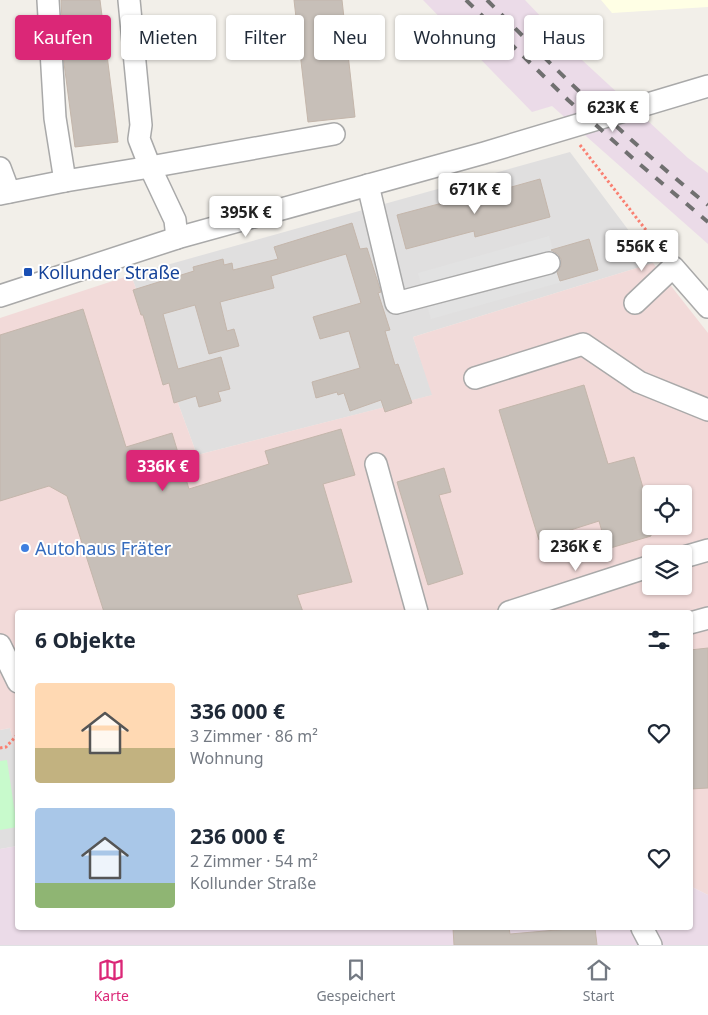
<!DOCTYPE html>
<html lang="de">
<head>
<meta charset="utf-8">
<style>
	:root { --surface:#fff; --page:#f2f2f3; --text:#1f2937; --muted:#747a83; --line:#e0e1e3; --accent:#db2777 }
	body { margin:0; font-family:"Noto Sans",sans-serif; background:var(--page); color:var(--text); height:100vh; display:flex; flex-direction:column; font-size:19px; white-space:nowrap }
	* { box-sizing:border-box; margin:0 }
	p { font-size:16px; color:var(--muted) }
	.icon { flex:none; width:28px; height:28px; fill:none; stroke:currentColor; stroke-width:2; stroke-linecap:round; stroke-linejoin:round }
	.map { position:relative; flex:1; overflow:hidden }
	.details { position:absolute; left:15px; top:610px; width:678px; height:320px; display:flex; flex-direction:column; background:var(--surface); border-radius:5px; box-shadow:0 1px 4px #0004 }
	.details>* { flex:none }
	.top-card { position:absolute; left:15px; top:15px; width:679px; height:45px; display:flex; gap:10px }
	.tools { position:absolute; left:642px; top:485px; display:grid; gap:10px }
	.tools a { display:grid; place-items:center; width:50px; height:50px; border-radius:5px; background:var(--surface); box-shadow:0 1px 4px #0004; font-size:25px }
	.price { position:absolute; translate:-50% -42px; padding:0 11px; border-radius:5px; background:#fff; color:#222; font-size:16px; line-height:32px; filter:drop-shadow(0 1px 2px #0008) }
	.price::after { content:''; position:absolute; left:50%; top:30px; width:15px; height:11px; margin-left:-8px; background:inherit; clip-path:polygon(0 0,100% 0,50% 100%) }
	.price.selected { background:var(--accent); color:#fff }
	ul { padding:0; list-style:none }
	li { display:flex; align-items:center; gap:15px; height:125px; padding:0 20px }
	li span { display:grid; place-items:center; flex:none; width:140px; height:100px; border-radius:5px; color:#555 }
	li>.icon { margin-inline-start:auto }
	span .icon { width:60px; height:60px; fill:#fffc; stroke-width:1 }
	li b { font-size:21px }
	h2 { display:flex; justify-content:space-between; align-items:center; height:60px; padding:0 20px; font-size:21px }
	.chip { padding:0 18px; border-radius:5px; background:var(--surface); box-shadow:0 1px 4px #0004; font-size:18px; line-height:45px }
	.chip.selected { background:var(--accent); color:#fff }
	.menu { display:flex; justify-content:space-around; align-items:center; height:70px; border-top:1px solid var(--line); background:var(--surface); font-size:14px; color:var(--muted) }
	.menu a { display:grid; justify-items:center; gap:2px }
	.menu .selected { color:var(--accent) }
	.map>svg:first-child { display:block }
	.residential { fill:#e0dfdf }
	.commercial { fill:#f2dad9; fill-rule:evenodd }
	.industrial { fill:#ebdbe8 }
	.education { fill:#ffffe5 }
	.park { fill:#c8facc }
	.parking { fill:#e2e2e2 }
	.building { fill:#c7bfb8; stroke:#c4b6ab }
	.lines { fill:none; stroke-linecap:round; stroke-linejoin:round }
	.minor-casing { stroke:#a9a9a9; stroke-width:24 }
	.path { stroke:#fa8072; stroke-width:3; stroke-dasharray:2.5 2.5; stroke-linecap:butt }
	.minor { stroke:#fff; stroke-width:21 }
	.rail { stroke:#707070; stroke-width:4; stroke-dasharray:10 10; stroke-linecap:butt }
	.transit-dot { fill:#1a4fb4; stroke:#fff; stroke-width:2 }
	.shop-dot { fill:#3f7fe0; stroke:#fff; stroke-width:2 }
	.labels { text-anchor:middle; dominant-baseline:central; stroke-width:4; stroke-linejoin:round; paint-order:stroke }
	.transit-label { font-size:18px; fill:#164399; stroke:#fff; text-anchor:start }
	.shop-label { font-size:18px; fill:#366cbe; stroke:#fff; text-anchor:start }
</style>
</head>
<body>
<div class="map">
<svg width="708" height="945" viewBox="0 0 708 945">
	<rect width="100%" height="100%" fill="#f2efe9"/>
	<g class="residential">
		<polygon points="570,152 653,263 413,337 433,395 197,455 131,275"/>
		<polygon points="10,728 18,759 17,846 0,849 0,730"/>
	</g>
	<path class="commercial" d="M653,263L708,333V895L690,886V612H18L17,759L10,728L0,730V318L131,275L197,455L432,395L413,337ZM651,494H684V526H651ZM651,554H684V586H651Z"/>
	<g class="industrial">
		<polygon points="423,0 525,0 582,60 688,158 708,173 708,244 552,106 532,112"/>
		<polygon points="17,846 18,928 690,928 690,886 708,895 708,945 0,945 0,849"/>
	</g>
	<polygon class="education" points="601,0 708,0 708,7 612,13"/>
	<polygon class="park" points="7,760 17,827 0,830 0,761"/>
	<polygon class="parking" points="549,236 562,282 431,319 418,273"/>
	<g class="building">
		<polygon points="61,0 100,0 118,142 75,147 64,63"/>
		<polygon points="294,0 342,0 355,117 308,122"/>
		<polygon points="540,179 550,217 475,237 474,231 406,249 397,215 465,197 465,200"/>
		<polygon points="352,223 360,249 367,248 381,292 378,293 390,330 385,331 395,365 398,364 412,403 385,412 381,400 350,411 344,393 338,395 337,392 316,398 312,382 360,368 349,331 320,339 313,317 361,303 346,254 271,276 274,288 220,302 227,331 234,329 239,346 209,354 195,305 163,314 178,369 221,357 230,389 218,392 221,401 199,407 196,396 174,403 169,383 163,385 143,315 141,315 133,290 194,271 193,267 223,259 224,265 232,263 233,270 278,259 274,247"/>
		<polygon points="589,239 598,270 560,281 557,272 561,266 561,259 558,254 551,250"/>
		<polygon points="83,309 126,447 172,433 189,489 269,464 265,451 341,429 355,475 323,484 352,582 297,595 303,612 104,612 67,496 49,486 0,501 0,335"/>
		<polygon points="584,385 608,464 634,457 651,515 651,536 607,549 599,521 539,540 499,410"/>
		<polygon points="444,468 451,492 439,495 463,574 428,585 397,482"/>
		<polygon points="708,648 708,788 690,789 690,650"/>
		<polygon points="453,928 509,928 510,934 580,928 595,928 597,945 454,945"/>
	</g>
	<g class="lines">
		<defs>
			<g id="minor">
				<polyline points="48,0 55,118 65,181"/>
				<polyline points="129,0 141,125 139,139 150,167 175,220 177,238"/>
				<polyline points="0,168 9,192"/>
				<polyline points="368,185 396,303 549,263"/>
				<polyline points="0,194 65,181 150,167 334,134"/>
				<polyline points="0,296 177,238 484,153 708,86"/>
				<polyline points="635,303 673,267 708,307"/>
				<polyline points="475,378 583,344 639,382 708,410"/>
				<polyline points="376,464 417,612"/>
				<polyline points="684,557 708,550"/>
				<polyline points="509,612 651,566"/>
				<polyline points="690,623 708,618"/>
				<polyline points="0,645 18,682"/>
				<polyline points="642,928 651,945"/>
			</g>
		</defs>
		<use href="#minor" class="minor-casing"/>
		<g class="path">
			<polyline points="580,145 663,252"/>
			<polyline points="0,748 6,747 18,734"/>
		</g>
		<use href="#minor" class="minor"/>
		<g class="rail">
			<polyline points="466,0 568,100 637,162 708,222"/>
			<path d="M487,0C558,72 629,142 708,205"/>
		</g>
	</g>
	<rect class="transit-dot" x="23" y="267" width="10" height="10" rx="2.5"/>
	<circle class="shop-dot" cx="25" cy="548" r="5"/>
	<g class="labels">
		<g class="transit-label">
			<text x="38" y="272">Kollunder Straße</text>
		</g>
		<g class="shop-label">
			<text x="35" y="548">Autohaus Fräter</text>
		</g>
	</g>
</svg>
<div class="tools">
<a><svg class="icon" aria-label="locate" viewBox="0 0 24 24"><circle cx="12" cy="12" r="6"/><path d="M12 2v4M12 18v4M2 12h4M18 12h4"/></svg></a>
<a><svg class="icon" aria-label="layers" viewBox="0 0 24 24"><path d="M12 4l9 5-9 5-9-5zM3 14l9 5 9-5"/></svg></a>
</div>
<b class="price" style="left:613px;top:133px">623K €</b>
<b class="price" style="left:475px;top:215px">671K €</b>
<b class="price" style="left:246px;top:238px">395K €</b>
<b class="price" style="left:642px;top:272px">556K €</b>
<b class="price selected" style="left:163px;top:492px">336K €</b>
<b class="price" style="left:576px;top:572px">236K €</b>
<div class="top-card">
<a class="chip selected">Kaufen</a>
<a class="chip">Mieten</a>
<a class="chip">Filter</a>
<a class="chip">Neu</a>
<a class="chip">Wohnung</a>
<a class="chip">Haus</a>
</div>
<section class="details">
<h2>6 Objekte<svg class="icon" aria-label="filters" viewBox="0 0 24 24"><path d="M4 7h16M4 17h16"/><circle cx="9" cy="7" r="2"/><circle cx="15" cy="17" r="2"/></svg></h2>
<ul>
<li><span style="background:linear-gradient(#ffd9b3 65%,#c2b280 0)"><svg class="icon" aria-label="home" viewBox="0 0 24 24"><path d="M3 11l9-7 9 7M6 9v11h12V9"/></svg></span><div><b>336 000 €</b><p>3 Zimmer · 86 m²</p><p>Wohnung</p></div><svg class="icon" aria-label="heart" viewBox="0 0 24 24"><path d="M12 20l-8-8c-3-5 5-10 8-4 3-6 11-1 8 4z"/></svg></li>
<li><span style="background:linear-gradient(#a9c7e8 75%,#8fb573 0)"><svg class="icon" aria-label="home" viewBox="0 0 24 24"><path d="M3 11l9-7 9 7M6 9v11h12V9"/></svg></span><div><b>236 000 €</b><p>2 Zimmer · 54 m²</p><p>Kollunder Straße</p></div><svg class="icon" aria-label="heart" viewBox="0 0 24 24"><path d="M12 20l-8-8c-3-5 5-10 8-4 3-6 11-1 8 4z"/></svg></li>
</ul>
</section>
</div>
<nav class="menu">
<a class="selected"><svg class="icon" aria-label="map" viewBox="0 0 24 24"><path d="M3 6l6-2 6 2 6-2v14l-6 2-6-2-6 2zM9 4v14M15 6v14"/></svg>Karte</a>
<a><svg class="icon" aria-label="saved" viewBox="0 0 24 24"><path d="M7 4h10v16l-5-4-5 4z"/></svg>Gespeichert</a>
<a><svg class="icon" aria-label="home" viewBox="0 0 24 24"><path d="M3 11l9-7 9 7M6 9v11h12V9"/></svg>Start</a>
</nav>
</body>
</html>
